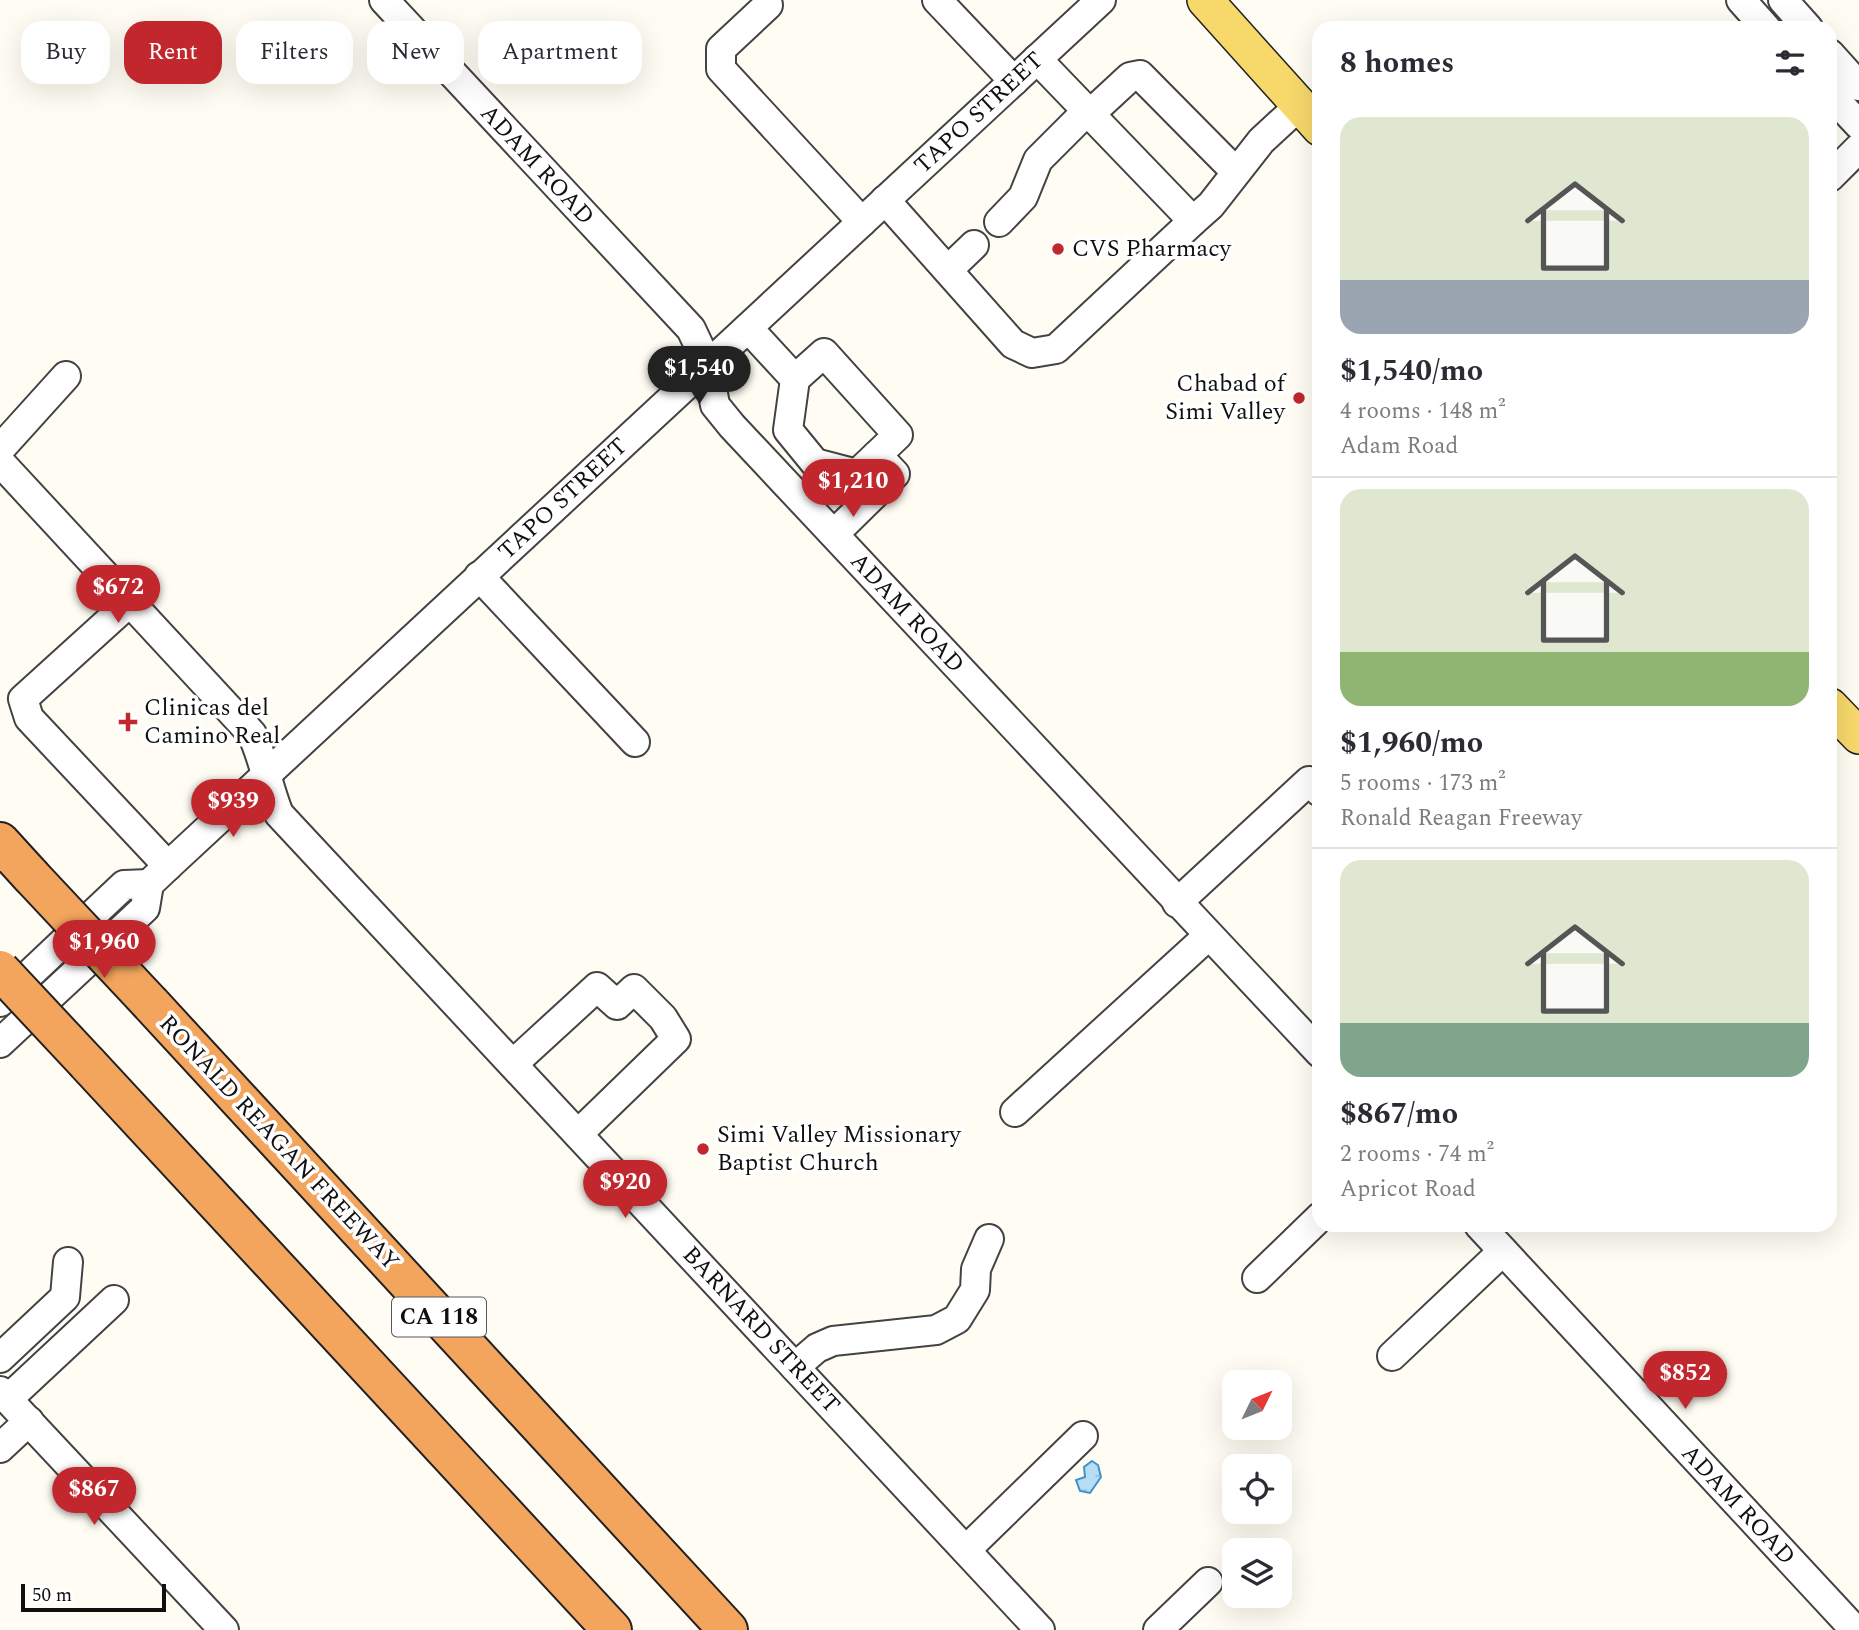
<!DOCTYPE html>
<html lang="en">
<head>
<meta charset="utf-8">
<style>
	:root { --surface:#fff; --page:#f7f7f7; --text:#2b2b33; --muted:#7c7c81; --line:#e1e1e2; --accent:#c1272c }
	body { margin:0; font-family:Spectral,serif; background:var(--page); color:var(--text); height:100vh; display:flex; flex-direction:column; font-size:26px; white-space:nowrap }
	* { box-sizing:border-box; margin:0 }
	p { font-size:23px; color:var(--muted) }
	.icon { flex:none; width:38px; height:38px; fill:none; stroke:currentColor; stroke-width:2; stroke-linecap:round; stroke-linejoin:round }
	.map { position:relative; flex:1; overflow:hidden }
	.side { position:absolute; left:1312px; top:21px; width:525px; height:1211px; display:flex; flex-direction:column; background:var(--surface); border-radius:21px; box-shadow:0 7px 28px #0002 }
	.side>* { flex:none }
	.banner { position:absolute; left:21px; top:21px; width:665px; height:63px; display:flex; gap:14px }
	.needle { width:46px; rotate:47deg }
	.controls { position:absolute; left:1222px; top:1370px; display:grid; gap:14px }
	.controls a { display:grid; place-items:center; width:70px; height:70px; border-radius:14px; background:var(--surface); box-shadow:0 7px 28px #0002; font-size:35px }
	.scale { position:absolute; left:21px; bottom:18px; width:145px; box-sizing:border-box; padding-left:7px; border:4px solid #101010; border-top:0; font-size:19px; line-height:24px; white-space:nowrap; color:#101010; -webkit-text-stroke:5px #fff; paint-order:stroke }
	.price { position:absolute; translate:-50% -60px; padding:0 16px; border-radius:24px; background:var(--accent); color:#fff; font-size:23px; line-height:46px; filter:drop-shadow(0 2px 4px #0008) }
	.price::after { content:''; position:absolute; left:50%; top:42px; width:21px; height:16px; margin-left:-10px; background:inherit; clip-path:polygon(0 0,100% 0,50% 100%) }
	.price.on { background:#222; color:#fff }
	ul { padding:0; list-style:none }
	li { display:grid; align-content:center; gap:14px; height:371px; padding:0 28px }
	li+li { border-top:2px solid var(--line) }
	li span { display:grid; place-items:center; height:217px; border-radius:21px; color:#555 }
	li>.icon { margin-inline-start:auto }
	span .icon { width:126px; height:126px; fill:#fffc; stroke-width:1 }
	li b { font-size:30px }
	h2 { display:flex; justify-content:space-between; align-items:center; height:84px; padding:0 28px; font-size:30px }
	.pill { padding:0 24px; border-radius:21px; background:var(--surface); box-shadow:0 7px 28px #0002; font-size:24px; line-height:63px }
	.pill.on { background:var(--accent); color:#fff }
	.map>svg:first-child { display:block }
	.water { fill:url(#water-ripples); stroke:#3f92cd; stroke-width:2 }
	.lines { fill:none; stroke-linecap:round; stroke-linejoin:round }
	.minor-casing { stroke:#434343; stroke-width:32 }
	.major-casing { stroke:#212121; stroke-width:38 }
	.highway-casing { stroke:#212121; stroke-width:42 }
	.minor { stroke:#fff; stroke-width:28 }
	.major { stroke:#f7d86b; stroke-width:35 }
	.highway { stroke:#f3a45d; stroke-width:38 }
	.highway-bridge-casing { stroke:#212121; stroke-width:42; stroke-linecap:butt }
	.highway-bridge { stroke:#f3a45d; stroke-width:38 }
	.poi-dot { fill:#c1272c; stroke:#fff; stroke-width:2.5 }
	.labels { text-anchor:middle; dominant-baseline:central; stroke-width:7; stroke-linejoin:round; paint-order:stroke }
	.shield { fill:#fff; stroke:#585858; stroke-width:2 }
	.shield-label { font-size:23px; font-weight:bold; fill:#101010 }
	.street-label { font-size:24px; fill:#101010; stroke:#fff }
	.poi-label { font-size:24px; fill:#101010; stroke:#fff; text-anchor:start }
</style>
</head>
<body>
<div class="map">
<svg width="1859" height="1630" viewBox="0 0 1859 1630">
	<defs>
		<pattern id="water-ripples" width="26" height="14" patternUnits="userSpaceOnUse" patternTransform="scale(1.75)"><rect width="26" height="14" fill="#b8def6"/><path d="M2 4q2-2 4 0t4 0M15 11q2-2 4 0t4 0" fill="none" stroke="#9dbdd2"/></pattern>
	</defs>
	<rect width="100%" height="100%" fill="#fffdf3"/>
	<polygon class="water" points="1092,1461 1098,1465 1101,1477 1090,1493 1080,1491 1076,1480 1085,1477 1084,1467"/>
	<g class="lines">
		<defs>
			<g id="minor">
				<polyline points="384,0 691,329 708,365 715,405 732,426 1320,1053"/>
				<polyline points="937,0 1014,81"/>
				<polyline points="1741,0 1766,28"/>
				<polyline points="1783,0 1808,28"/>
				<polyline points="768,5 721,49 721,69 862,222"/>
				<polyline points="1830,54 1859,86"/>
				<polyline points="1037,59 1193,221 1211,205 1261,141 1300,105"/>
				<polyline points="1830,94 1859,125"/>
				<polyline points="1090,114 1130,77 1140,75 1236,172"/>
				<polyline points="1830,177 1859,148"/>
				<polyline points="885,200 1013,344 1032,353 1056,349 1193,221"/>
				<polyline points="999,222 1023,197 1038,160 1087,111"/>
				<polyline points="948,270 974,245"/>
				<polyline points="748,328 795,379 824,353 898,435 857,474 815,463 788,430 795,379"/>
				<polyline points="0,449 66,376"/>
				<path d="M0,462L252,734C264,760 268,787 279,814L1040,1630"/>
				<polyline points="834,534 895,474 877,455"/>
				<polyline points="479,576 635,742"/>
				<polyline points="130,602 23,699 29,718 168,866"/>
				<polyline points="1177,903 1309,781 1320,792"/>
				<polyline points="0,1002 124,885 149,884"/>
				<polyline points="0,1043 145,908 149,884 168,866 1101,0"/>
				<polyline points="513,1064 597,987 617,1005 634,989 663,1018 676,1039 578,1134"/>
				<polyline points="1015,1112 1208,936"/>
				<polyline points="1479,1225 1855,1630"/>
				<polyline points="1257,1278 1320,1217"/>
				<polyline points="1392,1356 1503,1251"/>
				<polyline points="0,1358 65,1297 68,1262"/>
				<polyline points="795,1367 817,1348 833,1341 936,1330 957,1319 975,1290 976,1269 989,1239"/>
				<polyline points="0,1391 224,1630"/>
				<polyline points="8,1399 114,1300"/>
				<polyline points="0,1448 29,1421"/>
				<polyline points="966,1550 1083,1436"/>
				<polyline points="1158,1630 1208,1582"/>
			</g>
			<g id="major">
				<polyline points="1205,0 1320,128"/>
				<polyline points="1830,706 1859,736"/>
			</g>
			<g id="highway">
				<polyline points="0,842 31,876"/>
				<polyline points="151,1004 728,1630"/>
				<polyline points="87,1063 612,1630"/>
			</g>
		</defs>
		<use href="#minor" class="minor-casing"/>
		<use href="#major" class="major-casing"/>
		<use href="#highway" class="highway-casing"/>
		<use href="#minor" class="minor"/>
		<use href="#major" class="major"/>
		<use href="#highway" class="highway"/>
		<defs>
			<g id="highway-bridge">
				<polyline points="31,876 151,1004"/>
				<polyline points="0,970 87,1063"/>
			</g>
		</defs>
		<use href="#highway-bridge" class="highway-bridge-casing"/>
		<use href="#highway-bridge" class="highway-bridge"/>
	</g>
	<g class="poi-dot">
		<circle cx="1058" cy="249" r="7"/>
		<circle cx="1299" cy="398" r="7"/>
		<path d="M124.5 711.5h7v7h7v7h-7v7h-7v-7h-7v-7h7z"/>
		<circle cx="703" cy="1149" r="7"/>
	</g>
	<g class="labels">
		<rect class="shield" x="392" y="1297.5" width="94" height="39" rx="5"/>
		<g class="shield-label">
			<text x="439" y="1317">CA 118</text>
		</g>
		<g class="street-label">
			<text transform="translate(979 113) rotate(-43)">TAPO STREET</text>
			<text transform="translate(537 165) rotate(47)">ADAM ROAD</text>
			<text transform="translate(563 499) rotate(-43)">TAPO STREET</text>
			<text transform="translate(907 613) rotate(47)">ADAM ROAD</text>
			<text transform="translate(279 1143) rotate(47)">RONALD REAGAN FREEWAY</text>
			<text transform="translate(761 1330) rotate(47)">BARNARD STREET</text>
			<text transform="translate(1738 1505) rotate(47)">ADAM ROAD</text>
		</g>
		<g class="poi-label">
			<text x="1072" y="249">CVS Pharmacy</text>
			<text x="1285" y="384" text-anchor="end">Chabad of<tspan x="1285" dy="28">Simi Valley</tspan></text>
			<text x="144" y="708">Clinicas del<tspan x="144" dy="28">Camino Real</tspan></text>
			<text x="717" y="1135">Simi Valley Missionary<tspan x="717" dy="28">Baptist Church</tspan></text>
		</g>
	</g>
</svg>
<div class="controls">
<a><svg class="needle" viewBox="-14 -14 28 28"><path d="M0-13l5 13h-10z" fill="#e53935"/><path d="M0 13l5-13h-10z" fill="#7c7c81"/></svg></a>
<a><svg class="icon" aria-label="locate" viewBox="0 0 24 24"><circle cx="12" cy="12" r="6"/><path d="M12 2v4M12 18v4M2 12h4M18 12h4"/></svg></a>
<a><svg class="icon" aria-label="layers" viewBox="0 0 24 24"><path d="M12 4l9 5-9 5-9-5zM3 14l9 5 9-5"/></svg></a>
</div>
<div class="scale">50 m</div>
<b class="price on" style="left:699px;top:406px">$1,540</b>
<b class="price" style="left:853px;top:519px">$1,210</b>
<b class="price" style="left:118px;top:625px">$672</b>
<b class="price" style="left:233px;top:839px">$939</b>
<b class="price" style="left:104px;top:980px">$1,960</b>
<b class="price" style="left:625px;top:1220px">$920</b>
<b class="price" style="left:1685px;top:1411px">$852</b>
<b class="price" style="left:94px;top:1527px">$867</b>
<div class="banner">
<a class="pill">Buy</a>
<a class="pill on">Rent</a>
<a class="pill">Filters</a>
<a class="pill">New</a>
<a class="pill">Apartment</a>
</div>
<section class="side">
<h2>8 homes<svg class="icon" aria-label="filters" viewBox="0 0 24 24"><path d="M4 7h16M4 17h16"/><circle cx="9" cy="7" r="2"/><circle cx="15" cy="17" r="2"/></svg></h2>
<ul>
<li><span style="background:linear-gradient(#dfe7d0 75%,#9aa5b1 0)"><svg class="icon" aria-label="home" viewBox="0 0 24 24"><path d="M3 11l9-7 9 7M6 9v11h12V9"/></svg></span><div><b>$1,540/mo</b><p>4 rooms · 148 m²</p><p>Adam Road</p></div></li>
<li><span style="background:linear-gradient(#dfe7d0 75%,#8fb573 0)"><svg class="icon" aria-label="home" viewBox="0 0 24 24"><path d="M3 11l9-7 9 7M6 9v11h12V9"/></svg></span><div><b>$1,960/mo</b><p>5 rooms · 173 m²</p><p>Ronald Reagan Freeway</p></div></li>
<li><span style="background:linear-gradient(#dfe7d0 75%,#7fa58c 0)"><svg class="icon" aria-label="home" viewBox="0 0 24 24"><path d="M3 11l9-7 9 7M6 9v11h12V9"/></svg></span><div><b>$867/mo</b><p>2 rooms · 74 m²</p><p>Apricot Road</p></div></li>
</ul>
</section>
</div>
</body>
</html>
